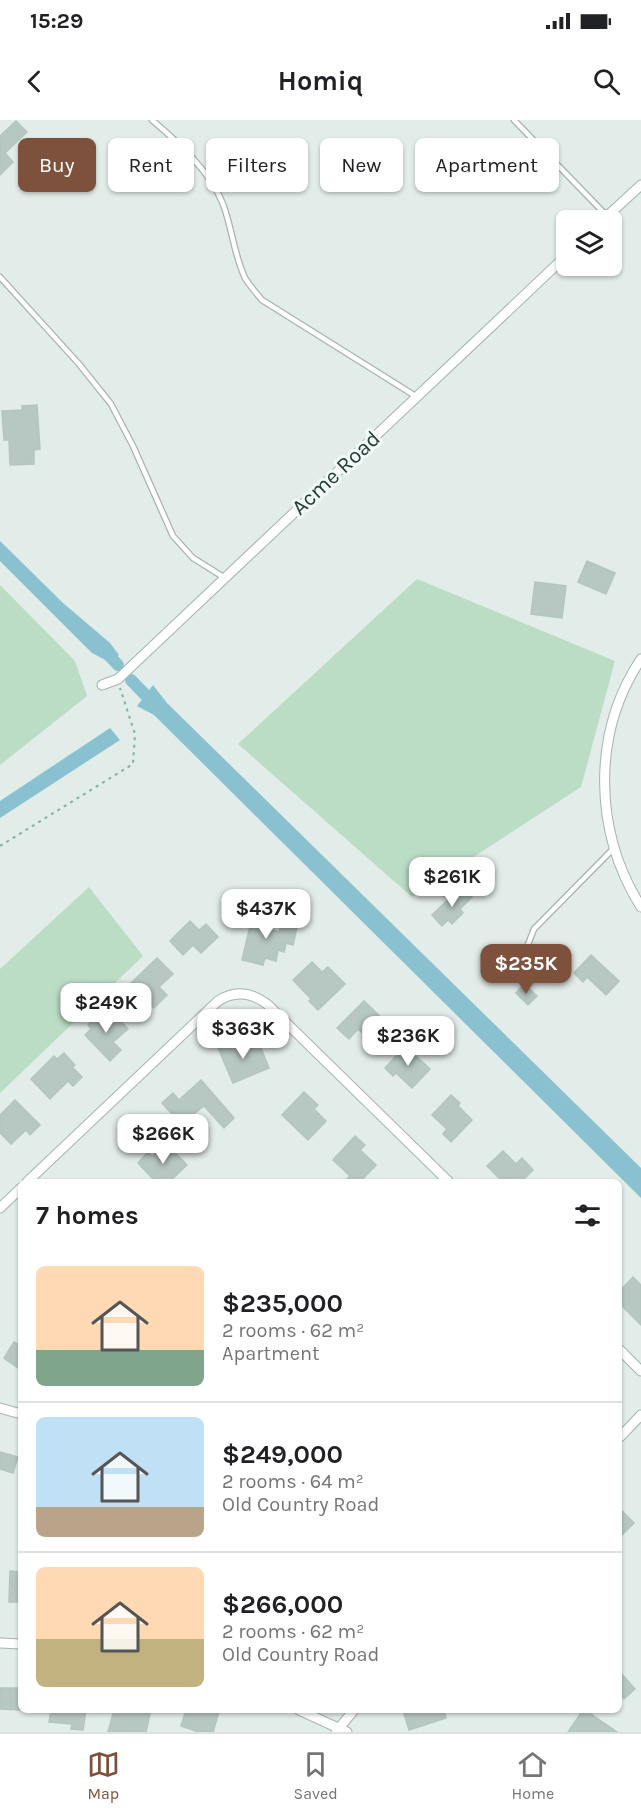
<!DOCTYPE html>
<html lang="en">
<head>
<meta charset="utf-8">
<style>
	:root { --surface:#fff; --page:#f2f2f2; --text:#202124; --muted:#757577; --line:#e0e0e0; --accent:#7e513d }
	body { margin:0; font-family:Karla,sans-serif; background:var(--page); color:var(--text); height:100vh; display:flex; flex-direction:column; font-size:22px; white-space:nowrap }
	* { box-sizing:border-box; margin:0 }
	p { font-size:20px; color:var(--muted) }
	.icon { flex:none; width:33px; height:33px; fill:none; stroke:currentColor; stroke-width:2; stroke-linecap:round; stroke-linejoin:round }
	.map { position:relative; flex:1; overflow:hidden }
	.sheet { position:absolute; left:18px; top:1059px; width:604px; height:534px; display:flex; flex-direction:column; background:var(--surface); border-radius:9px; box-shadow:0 2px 4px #0004 }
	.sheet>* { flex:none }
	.hud { position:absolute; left:18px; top:18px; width:606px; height:54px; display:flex; gap:12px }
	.controls { position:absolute; left:556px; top:90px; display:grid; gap:12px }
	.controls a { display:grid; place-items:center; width:66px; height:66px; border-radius:9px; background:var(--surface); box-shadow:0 2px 4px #0004; font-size:30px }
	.price { position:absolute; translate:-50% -51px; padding:0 14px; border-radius:12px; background:#fff; color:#222; font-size:20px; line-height:39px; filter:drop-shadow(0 2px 3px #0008) }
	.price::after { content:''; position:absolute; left:50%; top:36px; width:18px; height:14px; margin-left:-9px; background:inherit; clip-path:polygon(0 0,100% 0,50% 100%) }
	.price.selected { background:var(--accent); color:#fff }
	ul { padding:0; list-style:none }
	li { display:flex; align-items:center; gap:18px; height:150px; padding:0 18px }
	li+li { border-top:2px solid var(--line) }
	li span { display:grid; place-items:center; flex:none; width:168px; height:120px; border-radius:9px; color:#555 }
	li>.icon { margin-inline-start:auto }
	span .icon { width:72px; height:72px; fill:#fffc; stroke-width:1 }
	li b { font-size:26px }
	h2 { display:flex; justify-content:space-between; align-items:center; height:72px; padding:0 18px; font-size:26px }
	.tag { padding:0 21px; border-radius:9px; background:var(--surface); box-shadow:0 2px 4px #0004; font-size:21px; line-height:54px }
	.tag.selected { background:var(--accent); color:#fff }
	.status { display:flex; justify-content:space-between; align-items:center; height:42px; padding:0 30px; background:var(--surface); direction:ltr }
	.status svg { height:16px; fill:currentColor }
	header { display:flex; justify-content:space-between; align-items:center; height:78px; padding:0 18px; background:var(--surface); font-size:27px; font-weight:700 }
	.tab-bar { display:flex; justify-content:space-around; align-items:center; height:84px; border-top:2px solid var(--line); background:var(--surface); font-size:16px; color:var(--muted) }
	.tab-bar a { display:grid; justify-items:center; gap:3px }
	.tab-bar .selected { color:var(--accent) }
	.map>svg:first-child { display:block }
	.green { fill:#bbddc6 }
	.water { fill:#8ac1d0 }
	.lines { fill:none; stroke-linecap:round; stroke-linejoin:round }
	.canal { stroke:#8ac1d0; stroke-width:12 }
	.building { fill:#b7c7c1; stroke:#b4c5c0; stroke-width:1.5 }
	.service-casing { stroke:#a5b4af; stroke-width:7 }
	.minor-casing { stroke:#a5b4af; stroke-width:11 }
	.path { stroke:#83afa4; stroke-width:2; stroke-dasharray:3 4.5; stroke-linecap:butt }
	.service { stroke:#fff; stroke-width:4.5 }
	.minor { stroke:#fff; stroke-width:9 }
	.labels { text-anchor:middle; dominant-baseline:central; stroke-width:6; stroke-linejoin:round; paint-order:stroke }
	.street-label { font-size:22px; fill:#223d37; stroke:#f2f8f6 }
</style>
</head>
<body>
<div class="status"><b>15:29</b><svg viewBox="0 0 49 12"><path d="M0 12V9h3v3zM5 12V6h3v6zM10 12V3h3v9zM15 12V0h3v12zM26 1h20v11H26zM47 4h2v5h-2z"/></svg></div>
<header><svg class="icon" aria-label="back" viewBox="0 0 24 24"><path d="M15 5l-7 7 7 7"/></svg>Homiq<svg class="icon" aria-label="search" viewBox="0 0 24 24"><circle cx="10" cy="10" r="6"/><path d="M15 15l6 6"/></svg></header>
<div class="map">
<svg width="641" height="1612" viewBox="0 0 641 1612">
	<rect width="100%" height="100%" fill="#e2ece8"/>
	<g class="green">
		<polygon points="417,459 615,541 581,667 412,777 238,624"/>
		<polygon points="0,465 75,541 87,576 0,645"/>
		<polygon points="89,767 143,836 0,973 0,849"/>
	</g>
	<g class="water">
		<polygon points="0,421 63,483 110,523 119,535 111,543 92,533 0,441"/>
		<polygon points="153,565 167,583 641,1048 641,1078 154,595 137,586"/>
		<polygon points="110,608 120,620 0,698 0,681"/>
	</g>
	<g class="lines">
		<g class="canal">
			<polyline points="103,529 118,545"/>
			<polyline points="131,560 157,587"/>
		</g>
	</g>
	<g class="building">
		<polygon points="16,1 27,12 5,33 13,42 0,55 0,16"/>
		<polygon points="37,285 40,329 34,330 34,344 10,345 9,320 4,320 2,291 22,290 22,286"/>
		<polygon points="587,441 615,453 606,474 578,462"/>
		<polygon points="535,462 566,466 562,498 531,494"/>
		<polygon points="461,767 472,777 460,789 463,793 452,804 448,800 442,806 432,795"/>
		<polygon points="254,789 265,792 261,807 279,812 282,803 297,807 293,825 286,823 284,832 278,830 276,841 265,838 263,845 242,840"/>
		<polygon points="190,801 199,810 206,804 218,817 201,833 193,825 183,835 170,821"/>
		<polygon points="591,835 619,861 606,875 587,857 583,862 574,853"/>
		<polygon points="157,838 173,854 159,867 167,875 154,888 130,864"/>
		<polygon points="312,842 322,852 328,847 345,864 318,890 309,881 311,879 293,860"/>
		<polygon points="524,864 537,876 528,885 516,873"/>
		<polygon points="364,881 391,907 374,924 358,909 349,919 337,908"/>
		<polygon points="110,890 128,909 113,922 121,930 110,941 85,915 91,909 88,905 100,893 103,897"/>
		<polygon points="237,920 242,930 259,923 269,948 233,963 218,928"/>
		<polygon points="405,926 430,949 412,968 396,953 393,956 385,948"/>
		<polygon points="64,933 75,945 72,947 82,957 73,966 68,961 50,979 31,959 54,936 57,939"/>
		<polygon points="201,960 234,998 224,1008 204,986 181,1004 162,983 173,973 179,980"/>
		<polygon points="304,972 318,985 314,989 326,1001 308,1020 282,995"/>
		<polygon points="451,975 460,983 458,986 472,1000 451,1022 443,1014 447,1009 432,995"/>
		<polygon points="15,980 40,1005 30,1015 26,1010 11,1024 0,1013 0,995"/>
		<polygon points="355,1016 365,1025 360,1030 376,1045 360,1062 344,1062 350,1056 333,1040"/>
		<polygon points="166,1023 187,1045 169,1062 156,1062 138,1043 148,1032 152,1036"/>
		<polygon points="503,1031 516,1044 522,1038 533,1050 521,1062 503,1062 487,1046"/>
		<polygon points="633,1157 641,1165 641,1205 620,1184 620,1171"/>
		<polygon points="14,1222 21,1226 21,1250 4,1238"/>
		<polygon points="0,1332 18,1337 13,1353 0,1349"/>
		<polygon points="620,1389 634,1403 620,1417"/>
		<polygon points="10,1451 21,1452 21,1482 9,1482"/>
		<polygon points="620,1552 635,1569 624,1579 620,1574"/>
		<polygon points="0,1568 21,1568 21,1590 0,1589"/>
		<polygon points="51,1590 86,1590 83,1610 71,1609 72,1604 49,1602"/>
		<polygon points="114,1590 135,1590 150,1594 146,1612 108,1612"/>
		<polygon points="186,1590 212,1590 219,1592 213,1612 199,1612 181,1606"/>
		<polygon points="417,1590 444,1590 446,1598 409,1610 404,1594"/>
		<polygon points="583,1590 585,1590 617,1612 568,1612"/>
	</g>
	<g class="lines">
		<defs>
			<g id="service">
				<path d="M152,0C178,22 210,51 223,84C232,108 234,135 245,158C250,166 256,173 262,180L417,277"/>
				<polyline points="514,0 608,97"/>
				<polyline points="0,157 79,244 111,284 133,326 173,416 193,438 225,458"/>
				<polyline points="534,850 527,827 534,809 614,728"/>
			</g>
			<g id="minor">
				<polyline points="603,100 641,65"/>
				<path d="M641,539C591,614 594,712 641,787"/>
				<polyline points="102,565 118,559 567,135"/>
				<path d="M27,1062L218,881C235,870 251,872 267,884L449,1062"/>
				<polyline points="0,1088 21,1068"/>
				<polyline points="620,1230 641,1251"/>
				<polyline points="0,1288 21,1294"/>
				<polyline points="620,1317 641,1295"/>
				<polyline points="0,1523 21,1524"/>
				<polyline points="299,1590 347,1612"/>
				<polyline points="336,1612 354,1590"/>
			</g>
		</defs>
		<use href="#service" class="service-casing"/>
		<use href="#minor" class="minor-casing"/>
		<polyline class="path" points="0,726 133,644 135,614 120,568"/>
		<use href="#service" class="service"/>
		<use href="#minor" class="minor"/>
	</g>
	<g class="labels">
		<g class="street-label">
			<text transform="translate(336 353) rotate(-43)">Acme Road</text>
		</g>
	</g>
</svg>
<div class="controls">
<a><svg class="icon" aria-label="layers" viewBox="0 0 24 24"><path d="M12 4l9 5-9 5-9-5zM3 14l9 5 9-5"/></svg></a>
</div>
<b class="price" style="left:452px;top:788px">$261K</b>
<b class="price" style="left:266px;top:820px">$437K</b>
<b class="price selected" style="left:526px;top:875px">$235K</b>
<b class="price" style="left:106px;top:914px">$249K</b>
<b class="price" style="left:243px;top:940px">$363K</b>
<b class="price" style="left:408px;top:947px">$236K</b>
<b class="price" style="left:163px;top:1045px">$266K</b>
<div class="hud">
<a class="tag selected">Buy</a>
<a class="tag">Rent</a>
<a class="tag">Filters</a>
<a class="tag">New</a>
<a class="tag">Apartment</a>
</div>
<section class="sheet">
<h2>7 homes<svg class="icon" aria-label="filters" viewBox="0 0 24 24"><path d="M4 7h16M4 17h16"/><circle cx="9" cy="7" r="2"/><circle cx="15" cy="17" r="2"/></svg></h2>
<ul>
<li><span style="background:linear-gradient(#ffd9b3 70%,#7fa58c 0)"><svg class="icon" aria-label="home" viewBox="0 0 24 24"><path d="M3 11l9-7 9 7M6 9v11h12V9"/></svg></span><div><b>$235,000</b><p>2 rooms · 62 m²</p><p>Apartment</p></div></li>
<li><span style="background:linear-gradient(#bfe0f5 75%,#b9a48a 0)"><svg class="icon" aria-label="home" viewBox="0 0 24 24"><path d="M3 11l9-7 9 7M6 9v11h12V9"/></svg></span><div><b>$249,000</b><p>2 rooms · 64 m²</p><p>Old Country Road</p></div></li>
<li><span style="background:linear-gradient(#ffd9b3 60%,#c2b280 0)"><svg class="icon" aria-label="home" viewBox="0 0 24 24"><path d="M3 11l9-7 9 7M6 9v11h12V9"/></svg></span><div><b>$266,000</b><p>2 rooms · 62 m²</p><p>Old Country Road</p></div></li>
</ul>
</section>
</div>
<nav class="tab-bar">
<a class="selected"><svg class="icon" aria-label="map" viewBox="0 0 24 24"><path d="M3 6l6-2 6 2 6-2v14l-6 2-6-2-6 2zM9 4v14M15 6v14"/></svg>Map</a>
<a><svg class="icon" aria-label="saved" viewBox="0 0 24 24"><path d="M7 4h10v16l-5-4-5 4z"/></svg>Saved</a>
<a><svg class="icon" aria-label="home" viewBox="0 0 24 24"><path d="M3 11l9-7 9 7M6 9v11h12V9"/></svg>Home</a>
</nav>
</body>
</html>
